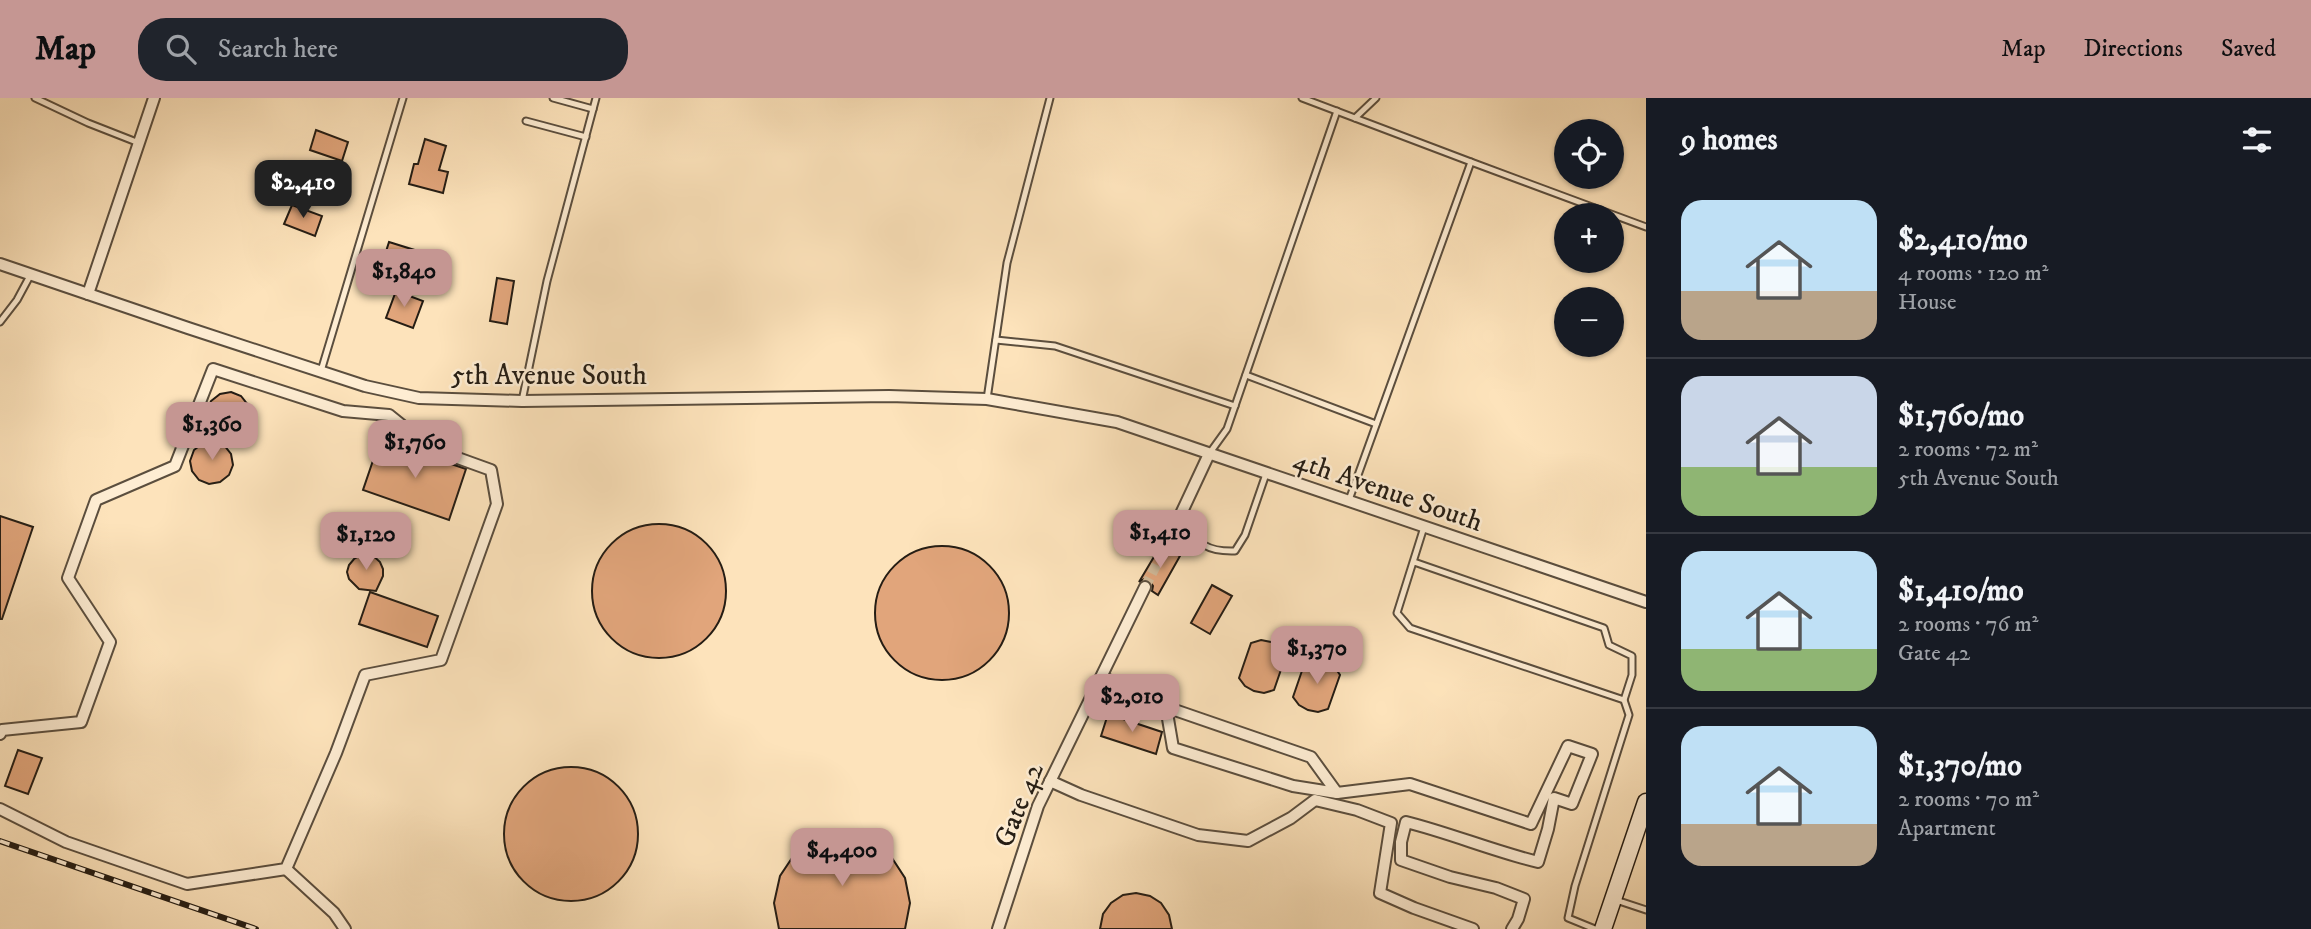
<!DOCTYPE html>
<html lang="en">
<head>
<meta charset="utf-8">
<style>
	:root { --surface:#171b24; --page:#20242c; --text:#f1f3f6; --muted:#9ea1a6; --line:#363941; --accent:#c59692 }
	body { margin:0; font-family:"IM FELL DW Pica",serif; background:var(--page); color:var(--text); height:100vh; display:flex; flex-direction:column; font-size:26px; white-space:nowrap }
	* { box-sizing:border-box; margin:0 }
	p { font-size:23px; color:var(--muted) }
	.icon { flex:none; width:38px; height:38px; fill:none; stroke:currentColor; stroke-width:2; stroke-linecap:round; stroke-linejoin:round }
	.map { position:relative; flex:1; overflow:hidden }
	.sheet { display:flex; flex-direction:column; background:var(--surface); width:665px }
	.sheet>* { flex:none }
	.tools { position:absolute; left:1554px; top:21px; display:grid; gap:14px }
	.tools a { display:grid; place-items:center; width:70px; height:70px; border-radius:50%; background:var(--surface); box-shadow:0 2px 5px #0004; font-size:35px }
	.price { position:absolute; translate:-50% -60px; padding:0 16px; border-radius:14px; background:var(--accent); color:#111; font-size:23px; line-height:46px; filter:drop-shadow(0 2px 4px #0008) }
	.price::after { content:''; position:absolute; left:50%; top:42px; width:21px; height:16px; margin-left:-10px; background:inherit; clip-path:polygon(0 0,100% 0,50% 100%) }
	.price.on { background:#222; color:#fff }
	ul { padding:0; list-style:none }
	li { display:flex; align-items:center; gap:21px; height:175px; padding:0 35px }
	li+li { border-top:2px solid var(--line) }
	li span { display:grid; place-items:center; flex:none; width:196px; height:140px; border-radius:21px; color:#555 }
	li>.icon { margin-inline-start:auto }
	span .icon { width:84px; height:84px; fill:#fffc; stroke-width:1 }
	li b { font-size:30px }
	h2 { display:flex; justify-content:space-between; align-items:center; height:84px; padding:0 35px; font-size:30px }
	header { display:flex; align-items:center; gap:42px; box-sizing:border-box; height:98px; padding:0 35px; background:var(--accent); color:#111 }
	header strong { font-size:33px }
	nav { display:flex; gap:38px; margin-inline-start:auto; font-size:24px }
	.search { width:490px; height:63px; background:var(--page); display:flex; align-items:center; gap:18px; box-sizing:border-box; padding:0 24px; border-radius:28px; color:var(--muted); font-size:26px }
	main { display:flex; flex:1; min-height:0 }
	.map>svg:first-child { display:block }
	.building { fill:#e1a57b; stroke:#251d14; stroke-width:2 }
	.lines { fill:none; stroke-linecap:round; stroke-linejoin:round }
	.street-tunnel { stroke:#d2bb9a; stroke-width:10; stroke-dasharray:10 5; stroke-linecap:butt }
	.lane-casing { stroke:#5b4e3e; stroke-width:9 }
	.street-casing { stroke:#5b4e3e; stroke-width:14 }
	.secondary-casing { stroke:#251d14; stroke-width:19 }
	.lane { stroke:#feedd3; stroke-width:5 }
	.street { stroke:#feedd3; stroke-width:10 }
	.secondary { stroke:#feedd3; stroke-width:16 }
	.rail-casing { stroke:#251d14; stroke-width:6 }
	.rail { stroke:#feedd3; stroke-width:3.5; stroke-dasharray:10; stroke-linecap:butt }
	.labels { text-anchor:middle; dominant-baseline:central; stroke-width:5; stroke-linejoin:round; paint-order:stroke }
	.street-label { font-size:28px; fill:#251d14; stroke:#feedd3 }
</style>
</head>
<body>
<header>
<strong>Map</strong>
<div class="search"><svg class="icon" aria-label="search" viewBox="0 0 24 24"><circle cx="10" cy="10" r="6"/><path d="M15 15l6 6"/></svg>Search here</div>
<nav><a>Map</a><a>Directions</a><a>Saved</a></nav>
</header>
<main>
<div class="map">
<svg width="1646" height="831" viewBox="0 0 1646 831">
	<rect width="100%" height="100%" fill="#fde3bb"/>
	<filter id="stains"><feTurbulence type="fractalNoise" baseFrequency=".00286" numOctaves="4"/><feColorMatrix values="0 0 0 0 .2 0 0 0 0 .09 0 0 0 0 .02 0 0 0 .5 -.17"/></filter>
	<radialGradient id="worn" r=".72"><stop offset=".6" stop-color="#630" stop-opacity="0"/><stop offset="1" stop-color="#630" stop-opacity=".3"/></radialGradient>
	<g class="building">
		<polygon points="316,32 348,44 342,63 310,52"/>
		<polygon points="425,41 446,48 439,72 448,74 443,95 409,86 414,66 418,66"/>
		<polygon points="292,107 322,118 315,138 284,126"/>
		<polygon points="389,144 421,154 415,173 383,163"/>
		<polygon points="497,180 514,183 507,226 490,223"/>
		<polygon points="396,193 423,203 413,230 386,220"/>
		<polygon points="231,294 241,298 248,307 250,318 246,328 237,335 220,338 209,324 207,313 211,303 220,296"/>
		<polygon points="220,342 231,356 233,367 229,377 220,384 209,386 199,382 192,373 190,363 194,352 203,345"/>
		<polygon points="380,342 466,371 449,422 363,392"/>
		<polygon points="374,415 385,415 394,422 397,437 388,448 372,453 363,439 361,432 363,425"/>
		<polygon points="0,418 33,429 2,521 0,521"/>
		<circle cx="659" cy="493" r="67"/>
		<circle cx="942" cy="515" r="67"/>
		<polygon points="1158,452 1162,457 1169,457 1172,454 1180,458 1158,497 1152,493 1153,488 1149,482 1144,481 1139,484"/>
		<polygon points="368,453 380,464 383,471 383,478 376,493 359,491 349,481 347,474 349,467 354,461"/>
		<polygon points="1212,487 1232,498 1210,536 1191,525"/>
		<polygon points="370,494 438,518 427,549 359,526"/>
		<polygon points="1261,542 1271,544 1280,549 1286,557 1274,592 1264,595 1254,593 1245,588 1239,580 1251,545"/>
		<polygon points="1315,562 1325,563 1334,568 1340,577 1328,611 1318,614 1308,612 1299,607 1293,599 1305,564"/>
		<polygon points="1108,616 1162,634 1156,656 1101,638"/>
		<polygon points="18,652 42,660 28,696 5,688"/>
		<circle cx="571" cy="736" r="67"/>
		<polygon points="842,737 869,743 890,757 905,780 910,805 905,831 779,831 774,805 780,778 794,757 817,742"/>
		<polygon points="1136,795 1150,798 1161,805 1169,817 1172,831 1100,831 1103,816 1111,805 1123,797"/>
	</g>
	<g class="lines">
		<polyline class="street-tunnel" points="1145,489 1165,450"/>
		<defs>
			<g id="lane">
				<polyline points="35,0 88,25 139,45"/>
				<polyline points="553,0 593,11"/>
				<polyline points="1302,0 1471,64 1349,402"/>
				<polyline points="1355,20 1376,0"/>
				<polyline points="526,23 586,39"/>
				<polyline points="1471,64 1646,129"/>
				<polyline points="0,224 17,202 31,176"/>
				<polyline points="996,242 1055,248 1235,308"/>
				<polyline points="321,273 403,0"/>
				<polyline points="1246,277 1376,326"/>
				<polyline points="987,301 1007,165 1050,0"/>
				<polyline points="522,303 547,183 596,0"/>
				<polyline points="1209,356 1227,331 1337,13"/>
				<path d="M1179,419C1198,443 1202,454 1235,453L1245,437L1266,376"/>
				<polyline points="1414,464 1604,530 1609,547 1632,558 1632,577 1624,602 1410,530 1397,515 1424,429"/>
				<polyline points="1616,802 1646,812"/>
				<polyline points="1595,831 1568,820 1575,788 1629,617 1624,602"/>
			</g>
			<g id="street">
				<polyline points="0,166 188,230 365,288 419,300 522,303 889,298 987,301 1117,324 1646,504"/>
				<polyline points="88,196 154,0"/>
				<polyline points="1165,450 1209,356"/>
				<path d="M1102,579L1166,609L1173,650L1293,688L1337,695L1410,686L1531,726L1568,648L1592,656L1572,706L1554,700L1548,731L1538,764C1493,753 1450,735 1406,724L1401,744V762L1450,779L1496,790L1524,801L1518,821L1512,831"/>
				<polyline points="1166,609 1311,659 1337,695"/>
				<polyline points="0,636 2,632 81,624 110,544 68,480 96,402 175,368 213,271 343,313 389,317 430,350 491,372 497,406 441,562 365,577 336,655 286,771 187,786 66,744 0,711"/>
				<polyline points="1050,683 1081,697 1198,737 1248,743 1291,720 1315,702 1357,712 1391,725 1380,795 1414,810 1473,831"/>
				<polyline points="286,771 334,815 345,831"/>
				<polyline points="998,831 1038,708 1145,489"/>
			</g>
			<polyline id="secondary" points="1603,831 1646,704"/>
		</defs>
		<use href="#lane" class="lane-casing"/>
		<use href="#street" class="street-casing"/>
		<use href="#secondary" class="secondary-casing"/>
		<use href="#lane" class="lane"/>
		<use href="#street" class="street"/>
		<use href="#secondary" class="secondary"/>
		<defs>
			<polyline id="rail" points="0,743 256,831"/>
		</defs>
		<use href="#rail" class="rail-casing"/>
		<use href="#rail" class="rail"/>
	</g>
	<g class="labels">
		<g class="street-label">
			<text x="549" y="277">5th Avenue South</text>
			<text transform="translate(1388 393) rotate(19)">4th Avenue South</text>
			<text transform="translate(1019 707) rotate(-68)">Gate 42</text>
		</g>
	</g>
	<rect width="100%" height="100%" filter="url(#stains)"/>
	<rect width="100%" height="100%" fill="url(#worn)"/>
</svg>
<div class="tools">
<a><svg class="icon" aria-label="locate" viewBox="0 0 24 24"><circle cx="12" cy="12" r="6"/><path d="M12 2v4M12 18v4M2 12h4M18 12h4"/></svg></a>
<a>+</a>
<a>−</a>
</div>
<b class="price on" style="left:303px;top:122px">$2,410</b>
<b class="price" style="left:404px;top:211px">$1,840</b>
<b class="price" style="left:212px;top:364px">$1,360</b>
<b class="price" style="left:415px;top:382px">$1,760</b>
<b class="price" style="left:1160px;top:472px">$1,410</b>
<b class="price" style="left:366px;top:474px">$1,120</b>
<b class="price" style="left:1317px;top:588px">$1,370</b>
<b class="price" style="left:1132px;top:636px">$2,010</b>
<b class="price" style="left:842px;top:790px">$4,400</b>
</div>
<section class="sheet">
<h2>9 homes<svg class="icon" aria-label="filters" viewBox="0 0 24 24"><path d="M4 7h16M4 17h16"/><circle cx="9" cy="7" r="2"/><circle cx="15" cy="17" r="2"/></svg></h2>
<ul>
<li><span style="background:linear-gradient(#bfe0f5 65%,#b9a48a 0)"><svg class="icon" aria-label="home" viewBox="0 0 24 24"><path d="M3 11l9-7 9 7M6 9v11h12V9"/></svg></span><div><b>$2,410/mo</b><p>4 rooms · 120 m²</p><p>House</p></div></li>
<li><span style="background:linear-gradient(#c9d6e8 65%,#8fb573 0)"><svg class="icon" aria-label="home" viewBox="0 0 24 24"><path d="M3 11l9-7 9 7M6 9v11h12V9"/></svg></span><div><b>$1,760/mo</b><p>2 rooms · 72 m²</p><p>5th Avenue South</p></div></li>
<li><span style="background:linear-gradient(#bfe0f5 70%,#8fb573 0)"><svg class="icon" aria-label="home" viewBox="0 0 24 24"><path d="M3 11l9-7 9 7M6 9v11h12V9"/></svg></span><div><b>$1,410/mo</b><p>2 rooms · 76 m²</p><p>Gate 42</p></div></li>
<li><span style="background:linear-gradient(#bfe0f5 70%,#b9a48a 0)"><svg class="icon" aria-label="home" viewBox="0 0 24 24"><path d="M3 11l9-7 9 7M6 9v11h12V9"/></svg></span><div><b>$1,370/mo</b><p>2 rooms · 70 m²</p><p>Apartment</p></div></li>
</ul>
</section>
</main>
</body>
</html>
